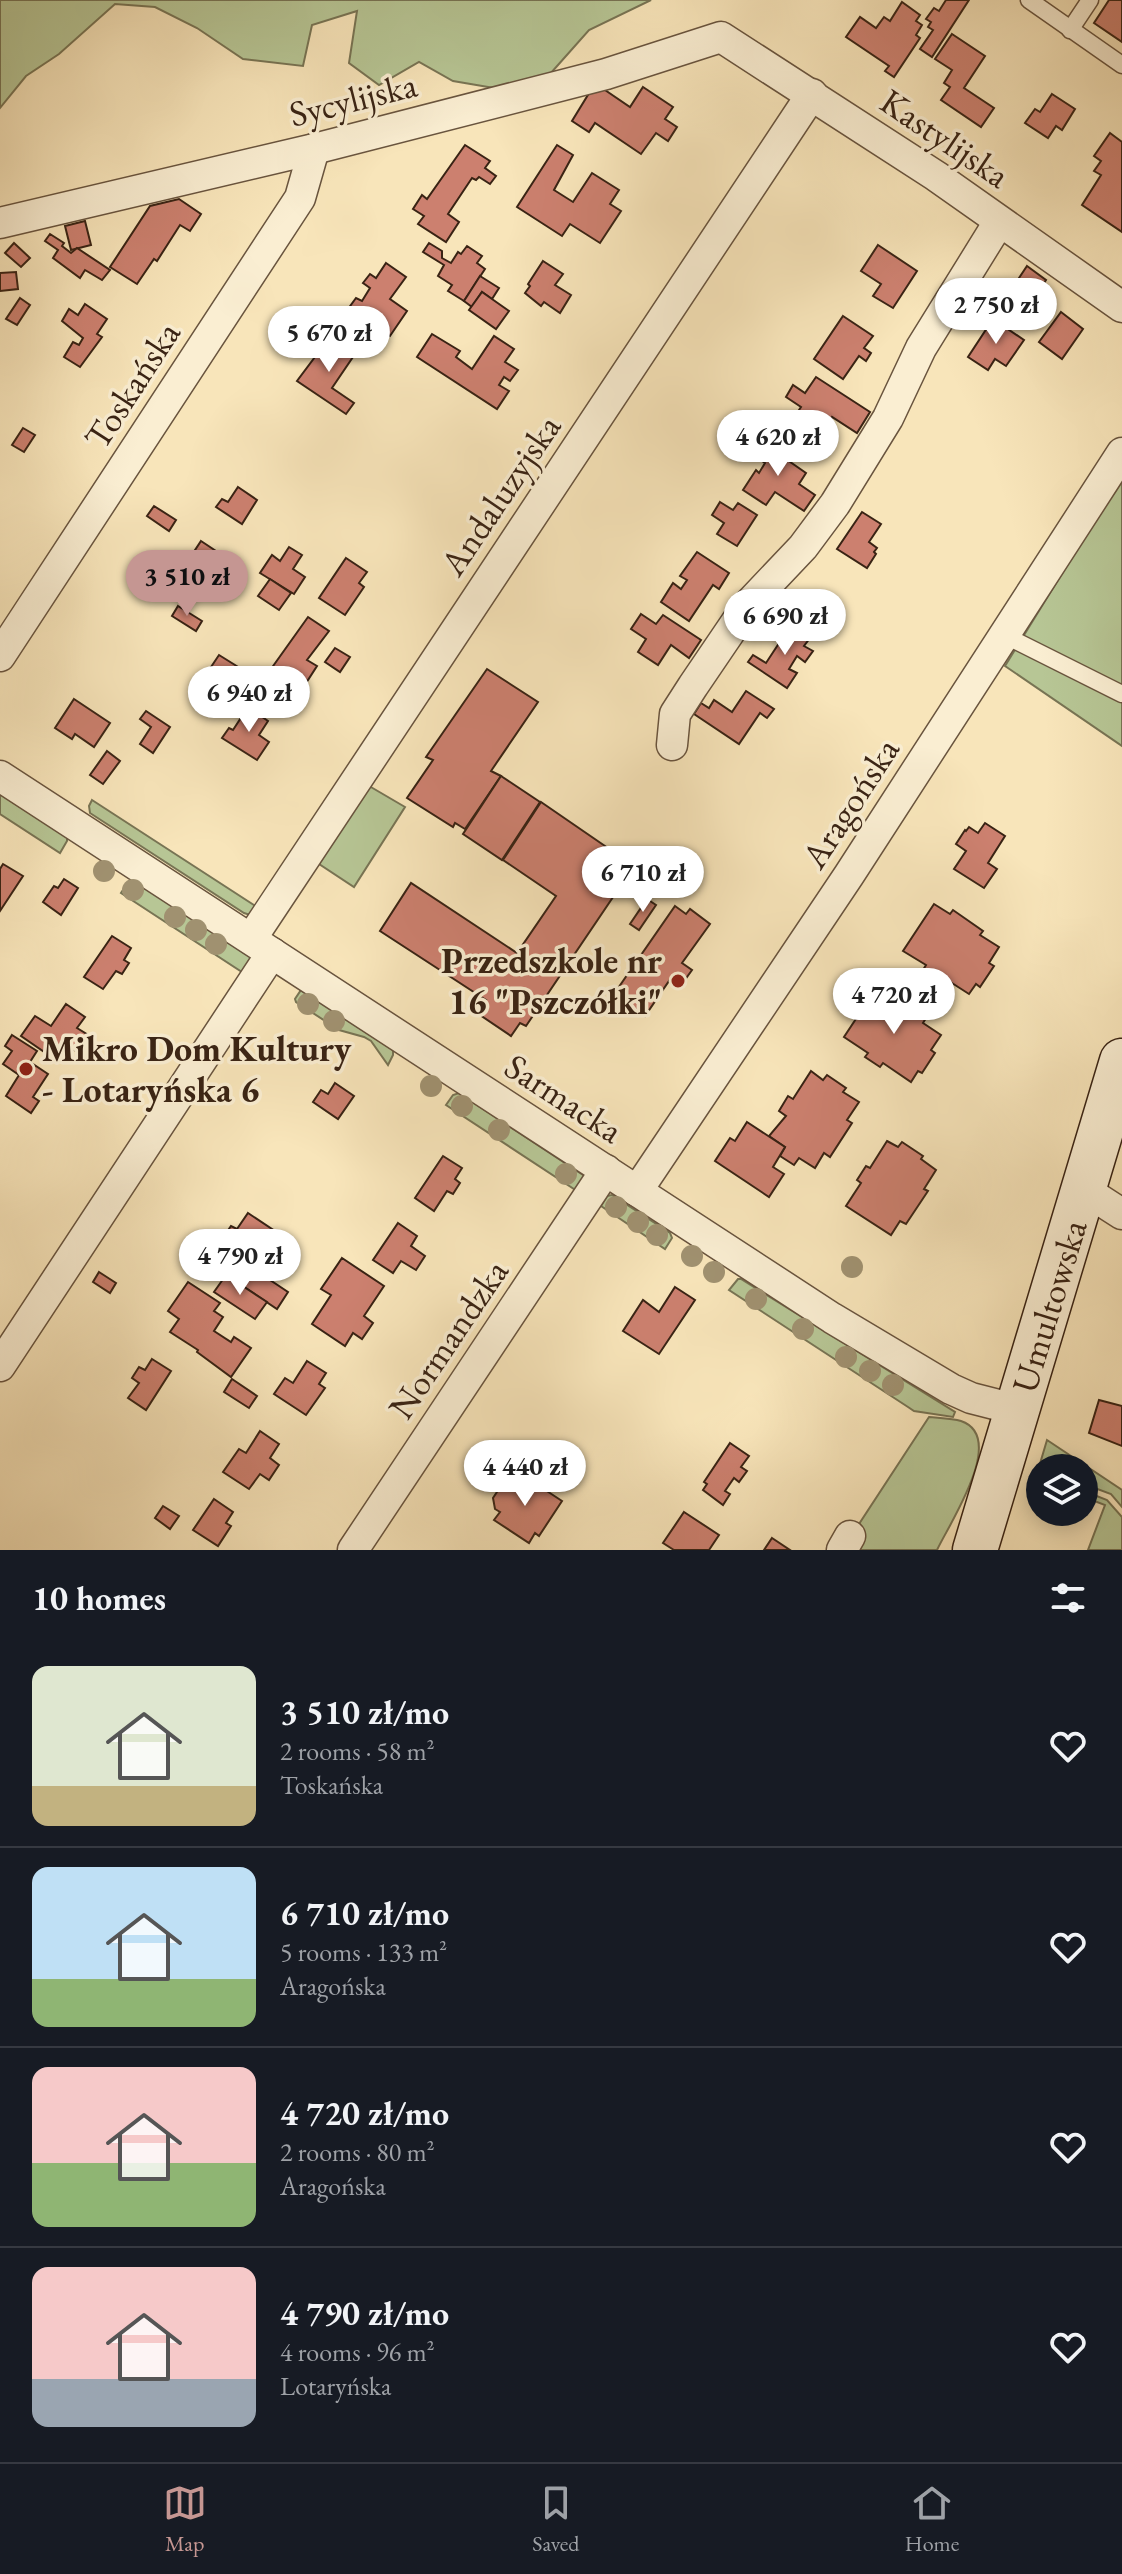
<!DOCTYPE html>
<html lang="en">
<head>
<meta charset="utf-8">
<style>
	:root { --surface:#171b24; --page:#242831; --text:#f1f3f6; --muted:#9ea1a6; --line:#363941; --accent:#c59692 }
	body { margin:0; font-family:"EB Garamond",serif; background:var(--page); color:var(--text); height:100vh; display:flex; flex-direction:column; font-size:30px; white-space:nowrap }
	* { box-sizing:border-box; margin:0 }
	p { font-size:26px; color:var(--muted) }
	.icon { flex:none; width:44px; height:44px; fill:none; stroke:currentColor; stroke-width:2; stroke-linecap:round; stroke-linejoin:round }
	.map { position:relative; height:1550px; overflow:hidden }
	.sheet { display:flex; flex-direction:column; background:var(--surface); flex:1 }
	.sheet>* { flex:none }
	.buttons { position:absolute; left:1026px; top:1454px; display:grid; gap:16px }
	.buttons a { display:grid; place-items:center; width:72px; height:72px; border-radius:50%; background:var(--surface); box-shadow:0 4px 20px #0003; font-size:40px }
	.price { position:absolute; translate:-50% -68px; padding:0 18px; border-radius:28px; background:#fff; color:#222; font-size:26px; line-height:52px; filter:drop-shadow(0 2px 4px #0008) }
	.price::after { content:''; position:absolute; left:50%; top:48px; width:24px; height:18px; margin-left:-12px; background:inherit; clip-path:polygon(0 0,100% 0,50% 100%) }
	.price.current { background:var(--accent); color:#111 }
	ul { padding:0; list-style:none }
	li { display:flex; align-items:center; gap:24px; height:200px; padding:0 32px }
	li+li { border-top:2px solid var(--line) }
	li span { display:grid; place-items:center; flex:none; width:224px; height:160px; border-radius:16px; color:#555 }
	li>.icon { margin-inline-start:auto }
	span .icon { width:96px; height:96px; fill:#fffc; stroke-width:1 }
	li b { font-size:34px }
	h2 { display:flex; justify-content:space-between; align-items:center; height:96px; padding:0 32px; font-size:34px }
	.dock { display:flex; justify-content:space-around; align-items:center; height:112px; border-top:2px solid var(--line); background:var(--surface); font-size:22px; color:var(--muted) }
	.dock a { display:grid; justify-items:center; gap:4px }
	.dock .current { color:var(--accent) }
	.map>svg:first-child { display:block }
	.green { fill:#b7c695; stroke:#787454; stroke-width:2 }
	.building { fill:#cc806f; stroke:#392314; stroke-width:2 }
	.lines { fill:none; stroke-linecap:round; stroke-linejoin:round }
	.lane-casing { stroke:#69543e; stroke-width:19 }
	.street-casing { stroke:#69543e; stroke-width:33 }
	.secondary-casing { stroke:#392314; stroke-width:47 }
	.lane { stroke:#faeed2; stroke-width:16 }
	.street { stroke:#faeed2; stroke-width:30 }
	.secondary { stroke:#faeed2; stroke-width:44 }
	.tree { fill:#a09170 }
	.poi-dot { fill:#8f2418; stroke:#faeed2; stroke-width:3 }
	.labels { text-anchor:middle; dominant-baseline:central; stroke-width:7; stroke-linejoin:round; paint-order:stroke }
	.street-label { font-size:36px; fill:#392314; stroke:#faeed2 }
	.poi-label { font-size:36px; font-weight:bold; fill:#392314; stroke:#faeed2; text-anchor:end }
</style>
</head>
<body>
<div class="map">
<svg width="1122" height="1550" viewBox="0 0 1122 1550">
	<rect width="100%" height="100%" fill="#f8e5ba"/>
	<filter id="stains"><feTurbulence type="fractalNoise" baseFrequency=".0025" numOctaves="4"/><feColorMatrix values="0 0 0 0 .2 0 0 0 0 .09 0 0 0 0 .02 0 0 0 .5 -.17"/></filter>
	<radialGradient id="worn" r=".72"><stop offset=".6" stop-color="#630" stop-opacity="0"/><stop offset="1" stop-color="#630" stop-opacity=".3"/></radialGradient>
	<g class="green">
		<polygon points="0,0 651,0 589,30 550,74 494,88 453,81 419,62 379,85 349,63 357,11 312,25 303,66 243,59 197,28 155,7 115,4 59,54 26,76 0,108"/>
		<polygon points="1122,476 1122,746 1005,666"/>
		<polygon points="364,783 405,807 354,887 313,860"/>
		<polygon points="0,794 67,837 67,841 60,853 0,814"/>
		<polygon points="92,800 260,909 250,915 244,913 90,813 89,806"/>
		<polygon points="134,880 252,958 245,974 121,893 129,881"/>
		<polygon points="301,990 393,1050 393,1055 388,1065 371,1041 364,1037 339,1030 296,1002 295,999"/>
		<polygon points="459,1093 586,1177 580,1193 446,1105 453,1095"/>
		<polygon points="612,1195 670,1233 672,1238 665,1249 601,1206 607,1196"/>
		<polygon points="738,1279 741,1279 955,1412 953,1417 914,1411 908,1407 729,1290"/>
		<path d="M929,1417C939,1418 952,1418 961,1421C1008,1437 949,1524 937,1550H842Z"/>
		<polygon points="1047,1440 1122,1490 1122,1507 1111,1494 1084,1484 1084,1468 1039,1467"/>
		<polygon points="1084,1491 1107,1500 1122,1517 1122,1550 1088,1550 1105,1505 1084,1497"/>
	</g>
	<g class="building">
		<polygon points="946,0 969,0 932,57 920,49 933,30 928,27 931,22 926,19 934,8 939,11"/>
		<polygon points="1109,0 1122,0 1122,42 1094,23"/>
		<polygon points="902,2 920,15 916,21 922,25 916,35 920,38 894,77 885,71 889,66 846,37 860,17 876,28 884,17 890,21"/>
		<polygon points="952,34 985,56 964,88 994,108 981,127 941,100 950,87 944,83 952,70 935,59"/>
		<polygon points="643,87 673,107 665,119 677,127 668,141 656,133 641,154 595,123 589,132 572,121 591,90 602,88 630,107"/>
		<polygon points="1052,94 1075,109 1062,130 1056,126 1048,138 1025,123 1035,109 1040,112"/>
		<polygon points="1110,133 1122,142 1122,232 1082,205 1101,175 1094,171 1101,161 1094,156"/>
		<polygon points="465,145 490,161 485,168 496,176 490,184 479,177 476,180 472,178 448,214 459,222 446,242 418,224 424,216 413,209 422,195 427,199"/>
		<polygon points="557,145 573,155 554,190 573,202 592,173 619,190 610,204 621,211 600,243 570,224 562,236 517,207"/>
		<polygon points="179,199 201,214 190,231 180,225 157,261 154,259 137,284 110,267 150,206"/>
		<polygon points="85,221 91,245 71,250 65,226"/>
		<polygon points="50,234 64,243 62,246 71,253 77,248 110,270 102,280 85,270 80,278 53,258 58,250 45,241"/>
		<polygon points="14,243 30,258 21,267 5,253"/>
		<polygon points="429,243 442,251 442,258 451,263 458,252 461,254 467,246 482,256 477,263 485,269 464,301 448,291 452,285 438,276 444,265 423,252"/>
		<polygon points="878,245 917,271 893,308 873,296 881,284 861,271"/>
		<polygon points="543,261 563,274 555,285 571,295 560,313 544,302 541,306 525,293 530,286 528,284"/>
		<polygon points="386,263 406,277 390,299 407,311 390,336 348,309 356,298 362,301 370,288 363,283 370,274 376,278"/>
		<polygon points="1027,266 1046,280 1015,327 995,314"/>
		<polygon points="16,272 18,289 0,291 0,273"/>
		<polygon points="480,276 499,288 492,299 482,292 472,307 464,301"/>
		<polygon points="482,292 509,311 496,329 469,310"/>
		<polygon points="20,298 30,305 17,325 6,319"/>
		<polygon points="85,304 107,319 97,334 102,337 80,367 64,357 73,342 79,345 83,338 62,321 69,309 78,315"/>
		<polygon points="1061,312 1083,329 1062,359 1039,342"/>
		<polygon points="843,316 873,336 864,348 871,353 866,361 859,356 843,379 814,359"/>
		<polygon points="993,319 1024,340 1006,366 995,359 988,370 968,357"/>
		<polygon points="432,334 460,351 456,357 472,369 494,336 514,349 505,362 518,370 510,381 504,377 499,385 509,391 497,409 417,357"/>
		<polygon points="336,338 357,351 332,388 354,403 346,414 297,381 324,345 329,349"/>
		<polygon points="816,377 870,412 857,433 832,417 820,436 793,419 801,407 786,397 793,385 805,393"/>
		<polygon points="23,428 35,435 24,452 12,445"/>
		<polygon points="759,442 774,451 778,444 791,453 786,459 806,473 799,484 815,495 804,511 775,492 766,505 743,490 756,470 759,473 765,463 752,454"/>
		<polygon points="238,487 257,500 242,524 216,507 222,499 228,502"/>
		<polygon points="720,502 733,510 738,503 757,515 737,546 717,534 724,523 712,515"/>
		<polygon points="154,506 176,520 169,531 147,516"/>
		<polygon points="862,512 881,524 869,542 877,548 874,552 876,554 867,568 837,549"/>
		<polygon points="201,541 228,559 214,581 207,577 193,599 167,581 172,573 178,576"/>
		<polygon points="289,547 302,555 293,569 305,577 294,594 260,573 272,555 280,561"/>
		<polygon points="697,552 729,573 719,589 713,585 689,621 661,602 673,583 681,589 687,580 680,576"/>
		<polygon points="346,558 367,572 359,583 364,587 345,615 319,598"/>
		<polygon points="270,579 291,593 279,610 258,596"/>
		<polygon points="178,606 202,621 196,631 172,616"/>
		<polygon points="641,614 656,624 663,615 701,640 689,658 671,645 658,665 638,652 646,639 631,629"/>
		<polygon points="308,617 329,631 307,660 317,666 297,697 266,676"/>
		<polygon points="791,625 810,638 804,646 813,651 805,662 797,656 789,669 797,673 787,688 748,662 753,655 766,663"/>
		<polygon points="335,648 350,657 340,672 325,662"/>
		<polygon points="219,655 243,670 227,695 203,679"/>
		<polygon points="487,669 538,702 491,771 501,776 465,829 455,823 453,827 407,798 433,760 426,757"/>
		<polygon points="746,691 774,709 767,718 760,713 739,744 694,714 701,703 709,708 714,700 732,712"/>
		<polygon points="74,699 110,723 94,747 75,734 72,739 55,728"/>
		<polygon points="248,707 268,721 259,735 269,742 257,760 222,738 229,728 233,730"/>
		<polygon points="146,711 170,727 153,753 140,744 151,727 140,719"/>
		<polygon points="107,751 120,761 103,784 90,775"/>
		<polygon points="501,776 540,802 502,860 463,834"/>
		<polygon points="541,802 634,866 526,1026 520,1023 511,1036 477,1013 486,1000 380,931 411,883 517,953 556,896 503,860"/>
		<polygon points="985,823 1005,836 988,863 997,869 984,888 954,869 966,851 956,844 965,830 966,831 969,827 978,833"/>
		<polygon points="3,864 23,876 0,911 0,869"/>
		<polygon points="64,879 78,888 61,915 43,902 54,886 58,888"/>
		<polygon points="647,899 656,905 639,930 630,924"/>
		<polygon points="934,904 950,914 953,910 983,931 980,935 999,947 989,963 994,966 980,987 976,984 969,994 941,976 938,980 923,970 926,965 903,951"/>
		<polygon points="675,906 686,914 690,909 710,924 682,963 692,970 679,988 669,981 645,1016 614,994"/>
		<polygon points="112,936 131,948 124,960 129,963 122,974 116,971 103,989 84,977"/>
		<polygon points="875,990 892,1001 894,997 926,1018 923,1023 941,1035 931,1050 935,1053 922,1073 918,1071 911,1082 883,1063 880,1067 865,1057 868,1053 844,1037"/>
		<polygon points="66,1004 85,1017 77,1028 90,1036 79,1053 66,1045 56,1060 21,1036 35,1016 51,1026"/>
		<polygon points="12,1035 37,1051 30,1062 48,1074 33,1097 39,1101 31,1113 6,1096 19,1075 3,1064 12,1051 5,1046"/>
		<polygon points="811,1071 823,1080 827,1075 846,1088 843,1092 859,1102 847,1120 852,1123 830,1157 824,1153 815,1168 799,1158 794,1165 780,1156 785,1147 769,1136 786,1116 779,1111 788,1096 793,1099"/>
		<polygon points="335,1083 354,1096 338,1119 313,1102 321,1090 328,1094"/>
		<polygon points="747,1122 785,1147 773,1167 784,1174 769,1197 715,1161 730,1138 735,1141"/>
		<polygon points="887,1141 898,1147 902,1142 923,1156 921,1159 936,1170 924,1189 928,1191 906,1224 900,1221 891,1235 846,1206 861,1183 857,1180 866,1166 870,1168"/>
		<polygon points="443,1156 462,1168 455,1179 460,1183 453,1194 447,1191 434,1211 415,1198"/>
		<polygon points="248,1213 275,1231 257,1259 222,1239 231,1226 237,1229"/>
		<polygon points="398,1223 417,1236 411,1246 425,1256 416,1270 401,1261 393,1273 373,1260"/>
		<polygon points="237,1258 288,1292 277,1309 226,1275"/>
		<polygon points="342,1258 384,1286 364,1316 373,1323 362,1339 353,1333 345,1346 312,1324 331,1295 321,1289"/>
		<polygon points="99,1272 116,1283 110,1293 93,1282"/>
		<polygon points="226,1275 267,1302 255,1319 214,1292"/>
		<polygon points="188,1282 220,1303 214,1311 223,1317 214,1331 231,1342 234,1337 251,1348 231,1377 197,1352 198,1350 170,1332 179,1319 168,1311"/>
		<polygon points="675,1287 695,1300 659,1354 623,1331 643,1300 659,1312"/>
		<polygon points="152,1359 171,1371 146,1410 128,1398 139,1383 132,1378 139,1367 145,1370"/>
		<polygon points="307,1361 326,1373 319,1384 325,1388 306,1415 274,1394 285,1378 293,1383"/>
		<polygon points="232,1379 257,1396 249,1408 224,1392"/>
		<polygon points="1099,1400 1122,1406 1122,1446 1089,1433"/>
		<polygon points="260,1431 279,1444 270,1458 279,1465 269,1480 260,1474 249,1489 223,1472 239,1449 246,1453"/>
		<polygon points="730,1443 749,1456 741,1467 747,1471 739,1482 734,1478 725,1491 730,1494 723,1505 703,1490 707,1484 704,1482"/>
		<polygon points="524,1476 562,1501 539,1536 535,1533 529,1543 494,1520 500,1512 495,1509 493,1498 501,1486 512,1485 516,1488"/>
		<polygon points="214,1499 233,1512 226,1523 231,1526 218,1546 193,1530"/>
		<polygon points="163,1506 179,1516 170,1529 155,1518"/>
		<polygon points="684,1512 719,1535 709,1550 674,1550 663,1543"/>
		<polygon points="772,1538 790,1550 764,1550"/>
	</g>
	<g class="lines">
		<defs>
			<g id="lane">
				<polyline points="1029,0 1122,65"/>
				<polyline points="1070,30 1090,0"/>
				<polyline points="1004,635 1122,694"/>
			</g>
			<g id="street">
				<polyline points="0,223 314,149 606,74 721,37 936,176 1122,307"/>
				<polyline points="0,656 300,198 314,149"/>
				<polyline points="672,745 675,714 693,686 748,605 803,547 835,504 888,418 921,348 999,222"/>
				<polyline points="0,776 832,1318 951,1389 971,1398 1018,1410"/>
				<polyline points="251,939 812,94"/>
				<polyline points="1083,1189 1122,1214"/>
				<polyline points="637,1191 849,875 1122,453"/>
				<polyline points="0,1366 272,953"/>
				<polyline points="353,1550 606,1170"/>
				<polyline points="842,1550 850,1536"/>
			</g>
			<polyline id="secondary" points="975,1550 1122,1061"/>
		</defs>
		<use href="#lane" class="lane-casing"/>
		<use href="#street" class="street-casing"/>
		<use href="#secondary" class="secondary-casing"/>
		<use href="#lane" class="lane"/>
		<use href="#street" class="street"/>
		<use href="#secondary" class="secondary"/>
	</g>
	<g class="tree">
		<circle cx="104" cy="871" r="11"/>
		<circle cx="133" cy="890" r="11"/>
		<circle cx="175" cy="917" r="11"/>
		<circle cx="196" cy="930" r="11"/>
		<circle cx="216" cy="944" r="11"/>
		<circle cx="308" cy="1004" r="11"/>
		<circle cx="334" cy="1021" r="11"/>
		<circle cx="431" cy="1086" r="11"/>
		<circle cx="462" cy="1106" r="11"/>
		<circle cx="499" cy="1130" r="11"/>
		<circle cx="566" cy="1174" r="11"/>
		<circle cx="616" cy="1207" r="11"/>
		<circle cx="638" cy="1222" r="11"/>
		<circle cx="657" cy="1235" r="11"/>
		<circle cx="692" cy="1256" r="11"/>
		<circle cx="852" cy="1267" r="11"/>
		<circle cx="714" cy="1272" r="11"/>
		<circle cx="756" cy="1299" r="11"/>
		<circle cx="803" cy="1329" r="11"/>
		<circle cx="846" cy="1357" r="11"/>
		<circle cx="870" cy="1371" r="11"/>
		<circle cx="893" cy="1385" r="11"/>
	</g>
	<g class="poi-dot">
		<circle cx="678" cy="981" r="8"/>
		<circle cx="26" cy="1069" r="8"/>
	</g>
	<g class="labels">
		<g class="street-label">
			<text transform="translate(353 99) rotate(-14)">Sycylijska</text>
			<text transform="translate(945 138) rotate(34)">Kastylijska</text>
			<text transform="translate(132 385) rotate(-57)">Toskańska</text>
			<text transform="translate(500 495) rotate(-56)">Andaluzyjska</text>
			<text transform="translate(850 803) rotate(-57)">Aragońska</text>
			<text transform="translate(564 1098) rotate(33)">Sarmacka</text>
			<text transform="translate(1049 1306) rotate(-73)">Umultowska</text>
			<text transform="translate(448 1339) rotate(-56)">Normandzka</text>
		</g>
		<g class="poi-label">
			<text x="662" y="960">Przedszkole nr<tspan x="662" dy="41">16 "Pszczółki"</tspan></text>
			<text x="42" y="1048" text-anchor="start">Mikro Dom Kultury<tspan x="42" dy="41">- Lotaryńska 6</tspan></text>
		</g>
	</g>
	<rect width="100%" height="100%" filter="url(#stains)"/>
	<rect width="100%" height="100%" fill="url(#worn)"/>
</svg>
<div class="buttons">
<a><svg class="icon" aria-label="layers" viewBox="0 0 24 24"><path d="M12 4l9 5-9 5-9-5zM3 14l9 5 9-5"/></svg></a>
</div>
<b class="price" style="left:996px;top:346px">2 750 zł</b>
<b class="price" style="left:329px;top:374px">5 670 zł</b>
<b class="price" style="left:778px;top:478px">4 620 zł</b>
<b class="price current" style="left:187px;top:618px">3 510 zł</b>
<b class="price" style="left:785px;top:657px">6 690 zł</b>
<b class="price" style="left:249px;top:734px">6 940 zł</b>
<b class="price" style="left:643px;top:914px">6 710 zł</b>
<b class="price" style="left:894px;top:1036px">4 720 zł</b>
<b class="price" style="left:240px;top:1297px">4 790 zł</b>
<b class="price" style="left:525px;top:1508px">4 440 zł</b>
</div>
<section class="sheet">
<h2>10 homes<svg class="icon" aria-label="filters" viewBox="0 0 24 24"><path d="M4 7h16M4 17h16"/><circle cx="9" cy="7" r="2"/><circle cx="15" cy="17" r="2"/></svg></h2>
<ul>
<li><span style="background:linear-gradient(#dfe7d0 75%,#c2b280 0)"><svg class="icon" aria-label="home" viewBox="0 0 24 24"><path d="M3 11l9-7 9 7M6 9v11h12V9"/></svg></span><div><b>3 510 zł/mo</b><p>2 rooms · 58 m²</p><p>Toskańska</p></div><svg class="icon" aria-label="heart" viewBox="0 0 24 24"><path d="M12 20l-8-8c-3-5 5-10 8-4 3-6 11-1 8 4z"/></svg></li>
<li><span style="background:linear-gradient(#bfe0f5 70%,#8fb573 0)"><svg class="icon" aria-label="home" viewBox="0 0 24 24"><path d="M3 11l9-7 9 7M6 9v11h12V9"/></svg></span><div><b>6 710 zł/mo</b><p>5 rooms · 133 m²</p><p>Aragońska</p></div><svg class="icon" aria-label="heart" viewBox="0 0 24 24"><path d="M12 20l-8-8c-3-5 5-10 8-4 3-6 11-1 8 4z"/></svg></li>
<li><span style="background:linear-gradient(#f6c9c9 60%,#8fb573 0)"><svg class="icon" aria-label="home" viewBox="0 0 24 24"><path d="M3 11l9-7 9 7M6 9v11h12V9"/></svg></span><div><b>4 720 zł/mo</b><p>2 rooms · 80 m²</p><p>Aragońska</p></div><svg class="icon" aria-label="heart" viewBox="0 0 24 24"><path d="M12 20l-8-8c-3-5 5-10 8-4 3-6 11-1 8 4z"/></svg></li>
<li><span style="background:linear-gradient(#f6c9c9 70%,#9aa5b1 0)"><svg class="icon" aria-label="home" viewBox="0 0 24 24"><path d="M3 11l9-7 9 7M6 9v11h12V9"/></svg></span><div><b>4 790 zł/mo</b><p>4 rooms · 96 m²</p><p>Lotaryńska</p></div><svg class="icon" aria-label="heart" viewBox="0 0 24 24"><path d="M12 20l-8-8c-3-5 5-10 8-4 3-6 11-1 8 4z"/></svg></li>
</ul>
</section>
<nav class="dock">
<a class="current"><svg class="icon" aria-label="map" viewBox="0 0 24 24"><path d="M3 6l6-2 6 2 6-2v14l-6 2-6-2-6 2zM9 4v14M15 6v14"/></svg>Map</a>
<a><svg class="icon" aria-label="saved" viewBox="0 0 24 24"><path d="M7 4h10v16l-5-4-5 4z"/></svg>Saved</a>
<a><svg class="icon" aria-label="home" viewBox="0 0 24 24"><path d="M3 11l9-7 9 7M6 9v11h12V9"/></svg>Home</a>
</nav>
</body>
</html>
